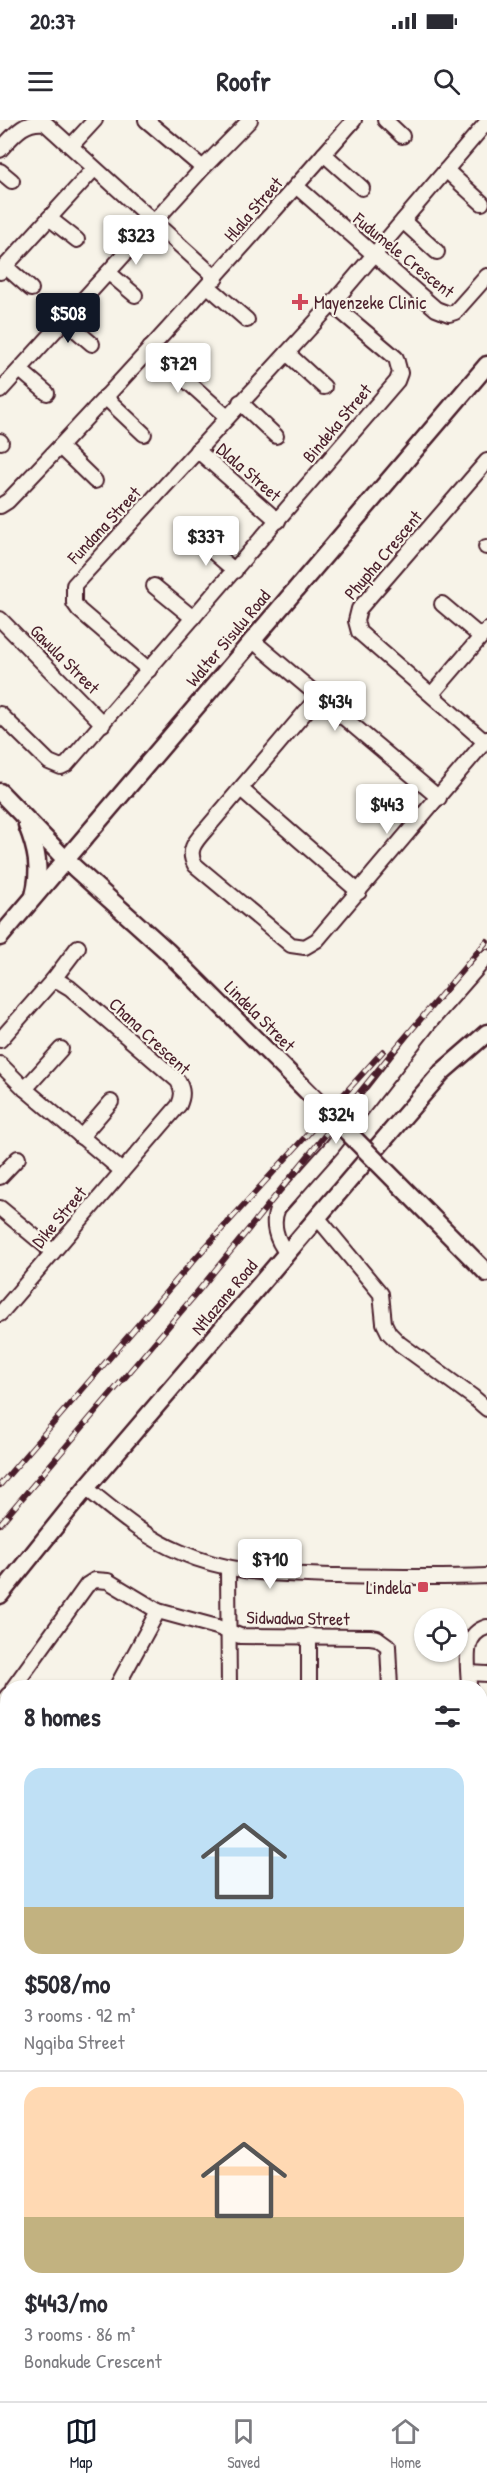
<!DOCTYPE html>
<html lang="en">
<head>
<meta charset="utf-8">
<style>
	:root { --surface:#fff; --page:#f2f2f3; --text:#2b2b33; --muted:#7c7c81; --line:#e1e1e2; --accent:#111827 }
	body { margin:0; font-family:"Patrick Hand",sans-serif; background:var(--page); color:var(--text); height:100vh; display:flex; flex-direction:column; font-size:22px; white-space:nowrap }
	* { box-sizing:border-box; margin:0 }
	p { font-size:20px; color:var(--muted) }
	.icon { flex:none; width:33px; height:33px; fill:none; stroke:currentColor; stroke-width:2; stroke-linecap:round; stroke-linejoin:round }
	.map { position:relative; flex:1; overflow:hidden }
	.panel { position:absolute; left:0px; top:1560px; width:488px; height:722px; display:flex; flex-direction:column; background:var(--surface); border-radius:24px 24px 0 0; box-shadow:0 2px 4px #0004 }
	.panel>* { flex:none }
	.buttons { position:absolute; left:414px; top:1488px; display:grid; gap:12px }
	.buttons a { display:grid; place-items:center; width:54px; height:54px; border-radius:50%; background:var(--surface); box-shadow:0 2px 4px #0004; font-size:30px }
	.price { position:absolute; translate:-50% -51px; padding:0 14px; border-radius:6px; background:#fff; color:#222; font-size:20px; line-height:39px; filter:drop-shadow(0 2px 3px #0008) }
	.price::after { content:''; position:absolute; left:50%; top:36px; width:18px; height:14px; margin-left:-9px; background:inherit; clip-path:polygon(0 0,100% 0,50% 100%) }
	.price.current { background:var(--accent); color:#fff }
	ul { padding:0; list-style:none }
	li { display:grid; align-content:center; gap:12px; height:318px; padding:0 24px }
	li+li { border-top:2px solid var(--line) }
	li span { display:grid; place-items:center; height:186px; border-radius:18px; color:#555 }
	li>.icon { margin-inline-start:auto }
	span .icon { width:108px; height:108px; fill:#fffc; stroke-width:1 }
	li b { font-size:26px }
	h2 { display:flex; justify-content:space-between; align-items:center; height:72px; padding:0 24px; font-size:26px }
	.status { display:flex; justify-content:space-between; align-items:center; height:42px; padding:0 30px; background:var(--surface); direction:ltr }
	.status svg { height:16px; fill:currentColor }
	header { display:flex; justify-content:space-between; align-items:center; height:78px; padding:0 24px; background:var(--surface); font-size:27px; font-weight:700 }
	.menu { display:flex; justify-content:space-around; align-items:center; height:84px; border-top:2px solid var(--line); background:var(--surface); font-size:16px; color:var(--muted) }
	.menu a { display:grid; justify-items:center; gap:3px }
	.menu .current { color:var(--accent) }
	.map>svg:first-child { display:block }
	.built { fill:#f0e7ed }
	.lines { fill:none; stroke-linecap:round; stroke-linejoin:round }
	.minor-casing { stroke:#4a1f2b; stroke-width:18 }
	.tertiary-casing { stroke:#4a1f2b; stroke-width:21 }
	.minor { stroke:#f7f3e8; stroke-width:14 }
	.tertiary { stroke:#f7f3e8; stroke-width:16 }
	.rail-casing { stroke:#4a1f2b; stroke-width:6 }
	.rail { stroke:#f7f3e8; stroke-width:4; stroke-dasharray:11; stroke-linecap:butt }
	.tertiary-bridge-casing { stroke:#4a1f2b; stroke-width:21; stroke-linecap:butt }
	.tertiary-bridge { stroke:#f7f3e8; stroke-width:16 }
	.poi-dot { fill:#d1495b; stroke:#f7f3e8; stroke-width:2 }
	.labels { text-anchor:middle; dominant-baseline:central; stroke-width:4.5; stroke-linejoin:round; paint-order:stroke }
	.street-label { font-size:18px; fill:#4a1f2b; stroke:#f7f3e8 }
	.poi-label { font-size:18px; fill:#4a1f2b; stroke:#f7f3e8; text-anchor:start }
</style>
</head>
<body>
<div class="status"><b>20:37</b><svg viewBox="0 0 49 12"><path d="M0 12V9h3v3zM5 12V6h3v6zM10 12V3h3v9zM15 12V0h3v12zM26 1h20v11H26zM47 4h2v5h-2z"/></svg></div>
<header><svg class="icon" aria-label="menu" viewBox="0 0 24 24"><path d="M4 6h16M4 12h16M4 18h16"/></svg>Roofr<svg class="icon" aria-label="search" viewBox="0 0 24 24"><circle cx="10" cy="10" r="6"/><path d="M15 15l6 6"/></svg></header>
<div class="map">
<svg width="487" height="2281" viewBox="0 0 487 2281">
	<rect width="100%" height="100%" fill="#f7f3e8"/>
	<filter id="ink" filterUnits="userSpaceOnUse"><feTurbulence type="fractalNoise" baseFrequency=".0167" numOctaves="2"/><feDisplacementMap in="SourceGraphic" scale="12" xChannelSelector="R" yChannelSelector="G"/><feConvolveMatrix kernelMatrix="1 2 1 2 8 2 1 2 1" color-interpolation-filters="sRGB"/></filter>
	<g filter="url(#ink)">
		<polygon class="built" points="480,2218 487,2218 487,2281 342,2281 342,2274 480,2274"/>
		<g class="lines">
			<defs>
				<g id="minor">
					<polyline points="146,0 203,48"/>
					<polyline points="385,0 402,16"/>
					<polyline points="71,26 95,0"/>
					<path d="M0,30C13,16 24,0 45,3L216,158"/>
					<polyline points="324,34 362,68"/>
					<polyline points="446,50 482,83"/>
					<polyline points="0,51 12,61"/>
					<polyline points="296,66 436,189 449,194 455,192 487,156"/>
					<polyline points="49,98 77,120"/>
					<polyline points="403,101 437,132"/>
					<polyline points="5,146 31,169"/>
					<polyline points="0,152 94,49"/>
					<polyline points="109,153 135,175"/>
					<polyline points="208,166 247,200"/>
					<polyline points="65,201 92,224"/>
					<polyline points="150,228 227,297"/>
					<polyline points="287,233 324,267"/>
					<polyline points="20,250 47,273"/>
					<polyline points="0,271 203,48 250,0"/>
					<polyline points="105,277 144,314"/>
					<polyline points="240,282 276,316"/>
					<polyline points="0,321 1,322"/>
					<polyline points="60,327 95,361"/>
					<polyline points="197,330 278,401"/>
					<path d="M0,386L8,381C127,257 241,129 354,0"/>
					<polyline points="199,420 235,451"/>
					<polyline points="486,427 487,427"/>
					<polyline points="154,466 193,498"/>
					<polyline points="442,484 481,517"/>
					<polyline points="0,499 103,604"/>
					<polyline points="252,520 439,678"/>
					<polyline points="149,550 79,490 74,483 74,465 332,184 487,2"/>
					<polyline points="432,574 487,510"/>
					<path d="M318,577L208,707C197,720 186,729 195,745L291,825L305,827L317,820L487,619"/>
					<polyline points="0,594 49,642 61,647 67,644 397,261 400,253 396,238 332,184"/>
					<polyline points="484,621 359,512 356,501 359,489 487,341"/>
					<polyline points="241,669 359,772"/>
					<polyline points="0,920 53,860 78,827"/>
					<polyline points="0,944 25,969 122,1051"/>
					<polyline points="25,969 61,929"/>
					<polyline points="81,1017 111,982"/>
					<polyline points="0,1057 18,1038"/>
					<polyline points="0,1088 53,1132"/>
					<polyline points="317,1097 381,1174 384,1203 389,1213 400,1224 473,1277 487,1289"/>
					<path d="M287,1133C276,1120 271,1103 278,1088L332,1027L429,903L487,837"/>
					<path d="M0,1194L179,985C183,976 183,970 178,961L70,868L60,862L53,860"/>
					<path d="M86,1368C116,1392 144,1417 180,1432C232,1455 281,1454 336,1456C387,1457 437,1458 487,1456"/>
					<polyline points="228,1450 229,1568"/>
					<polyline points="469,1553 487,1554"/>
					<polyline points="13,1568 87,1465 95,1460 108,1461 158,1491 217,1507 240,1516 370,1517 377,1518 388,1526 390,1568"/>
					<polyline points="116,1568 158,1491"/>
					<polyline points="309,1568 309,1515"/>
					<path d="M469,1568C469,1545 460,1515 487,1507"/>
					<polyline points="0,1586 8,1575"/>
					<polyline points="480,1602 487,1602"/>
					<polyline points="480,1653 487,1653"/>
					<polyline points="0,1656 8,1660"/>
					<polyline points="480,1704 487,1704"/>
					<polyline points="0,1742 8,1746"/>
					<polyline points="0,1830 8,1834"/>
					<polyline points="0,1920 8,1923"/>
					<polyline points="480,2025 487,2025"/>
					<polyline points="0,2111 8,2111"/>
					<polyline points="480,2136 487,2136"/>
					<polyline points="6,2281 6,2208"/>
					<polyline points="144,2281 144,2274"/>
					<polyline points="320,2281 320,2274"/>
				</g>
				<g id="tertiary">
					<polyline points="0,672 66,740 167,831 300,964"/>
					<path d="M27,705C37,730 41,749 34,776"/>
					<polyline points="0,817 487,245"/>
					<polyline points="397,1062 487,1153"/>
					<polyline points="0,1475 86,1368 405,995 442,952 487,913"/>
				</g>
			</defs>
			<use href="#minor" class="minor-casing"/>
			<use href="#tertiary" class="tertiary-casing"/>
			<use href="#minor" class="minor"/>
			<use href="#tertiary" class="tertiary"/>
			<defs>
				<g id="rail">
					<polyline points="0,1365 193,1141 383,931"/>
					<polyline points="0,1404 195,1175 391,934 487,821"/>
				</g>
			</defs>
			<use href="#rail" class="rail-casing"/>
			<use href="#rail" class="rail"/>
			<defs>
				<polyline id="tertiary-bridge" points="300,964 397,1062"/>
			</defs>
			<use href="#tertiary-bridge" class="tertiary-bridge-casing"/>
			<use href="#tertiary-bridge" class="tertiary-bridge"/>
		</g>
	</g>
	<g class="poi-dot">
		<path d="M297 173h6v6h6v6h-6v6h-6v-6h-6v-6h6z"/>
		<rect x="417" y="1461" width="12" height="12" rx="3"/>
	</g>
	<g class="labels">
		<g class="street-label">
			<text transform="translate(253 89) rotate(-49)">Hlala Street</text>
			<text transform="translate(404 135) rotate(39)">Fudumele Crescent</text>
			<text transform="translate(337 303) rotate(-50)">Bindeka Street</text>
			<text transform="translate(249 352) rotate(41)">Dlala Street</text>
			<text transform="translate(104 405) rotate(-47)">Fundana Street</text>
			<text transform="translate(383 435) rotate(-50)">Phupha Crescent</text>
			<text transform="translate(228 518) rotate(-50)">Walter Sisulu Road</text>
			<text transform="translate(65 539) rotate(45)">Gawula Street</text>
			<text transform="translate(260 896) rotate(45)">Lindela Street</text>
			<text transform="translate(150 916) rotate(43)">Chana Crescent</text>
			<text transform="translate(59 1097) rotate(-50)">Dike Street</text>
			<text transform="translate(224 1177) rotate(-50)">Ntlazane Road</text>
			<text transform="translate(298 1498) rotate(1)">Sidwadwa Street</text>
		</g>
		<g class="poi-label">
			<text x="314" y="182">Mayenzeke Clinic</text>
			<text x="411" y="1467" text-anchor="end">Lindela</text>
		</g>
	</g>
</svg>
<div class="buttons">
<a><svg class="icon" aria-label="locate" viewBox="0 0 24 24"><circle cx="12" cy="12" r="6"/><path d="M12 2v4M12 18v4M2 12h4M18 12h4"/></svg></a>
</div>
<b class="price" style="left:136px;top:146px">$323</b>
<b class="price current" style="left:68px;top:224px">$508</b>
<b class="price" style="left:178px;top:274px">$729</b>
<b class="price" style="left:206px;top:447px">$337</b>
<b class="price" style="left:335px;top:612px">$434</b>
<b class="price" style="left:387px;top:715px">$443</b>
<b class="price" style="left:336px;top:1025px">$324</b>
<b class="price" style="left:270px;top:1470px">$710</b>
<section class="panel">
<h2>8 homes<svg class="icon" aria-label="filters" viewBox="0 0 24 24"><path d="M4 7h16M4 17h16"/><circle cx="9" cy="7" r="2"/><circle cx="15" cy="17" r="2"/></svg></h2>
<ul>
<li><span style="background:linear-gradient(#bfe0f5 75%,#c2b280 0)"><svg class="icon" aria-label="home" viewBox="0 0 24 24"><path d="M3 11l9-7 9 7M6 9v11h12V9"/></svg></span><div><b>$508/mo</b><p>3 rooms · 92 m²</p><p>Ngqiba Street</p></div></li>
<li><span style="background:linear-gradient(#ffd9b3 70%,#c2b280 0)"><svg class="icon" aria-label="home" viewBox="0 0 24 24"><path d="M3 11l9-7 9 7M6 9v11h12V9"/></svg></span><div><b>$443/mo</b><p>3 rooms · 86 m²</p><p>Bonakude Crescent</p></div></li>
</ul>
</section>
</div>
<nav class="menu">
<a class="current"><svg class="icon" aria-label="map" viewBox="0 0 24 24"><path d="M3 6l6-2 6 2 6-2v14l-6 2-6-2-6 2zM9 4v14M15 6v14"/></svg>Map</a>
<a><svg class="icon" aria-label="saved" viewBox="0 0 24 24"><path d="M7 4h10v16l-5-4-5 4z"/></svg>Saved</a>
<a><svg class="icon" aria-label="home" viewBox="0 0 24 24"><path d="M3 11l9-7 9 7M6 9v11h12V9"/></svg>Home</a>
</nav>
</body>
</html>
